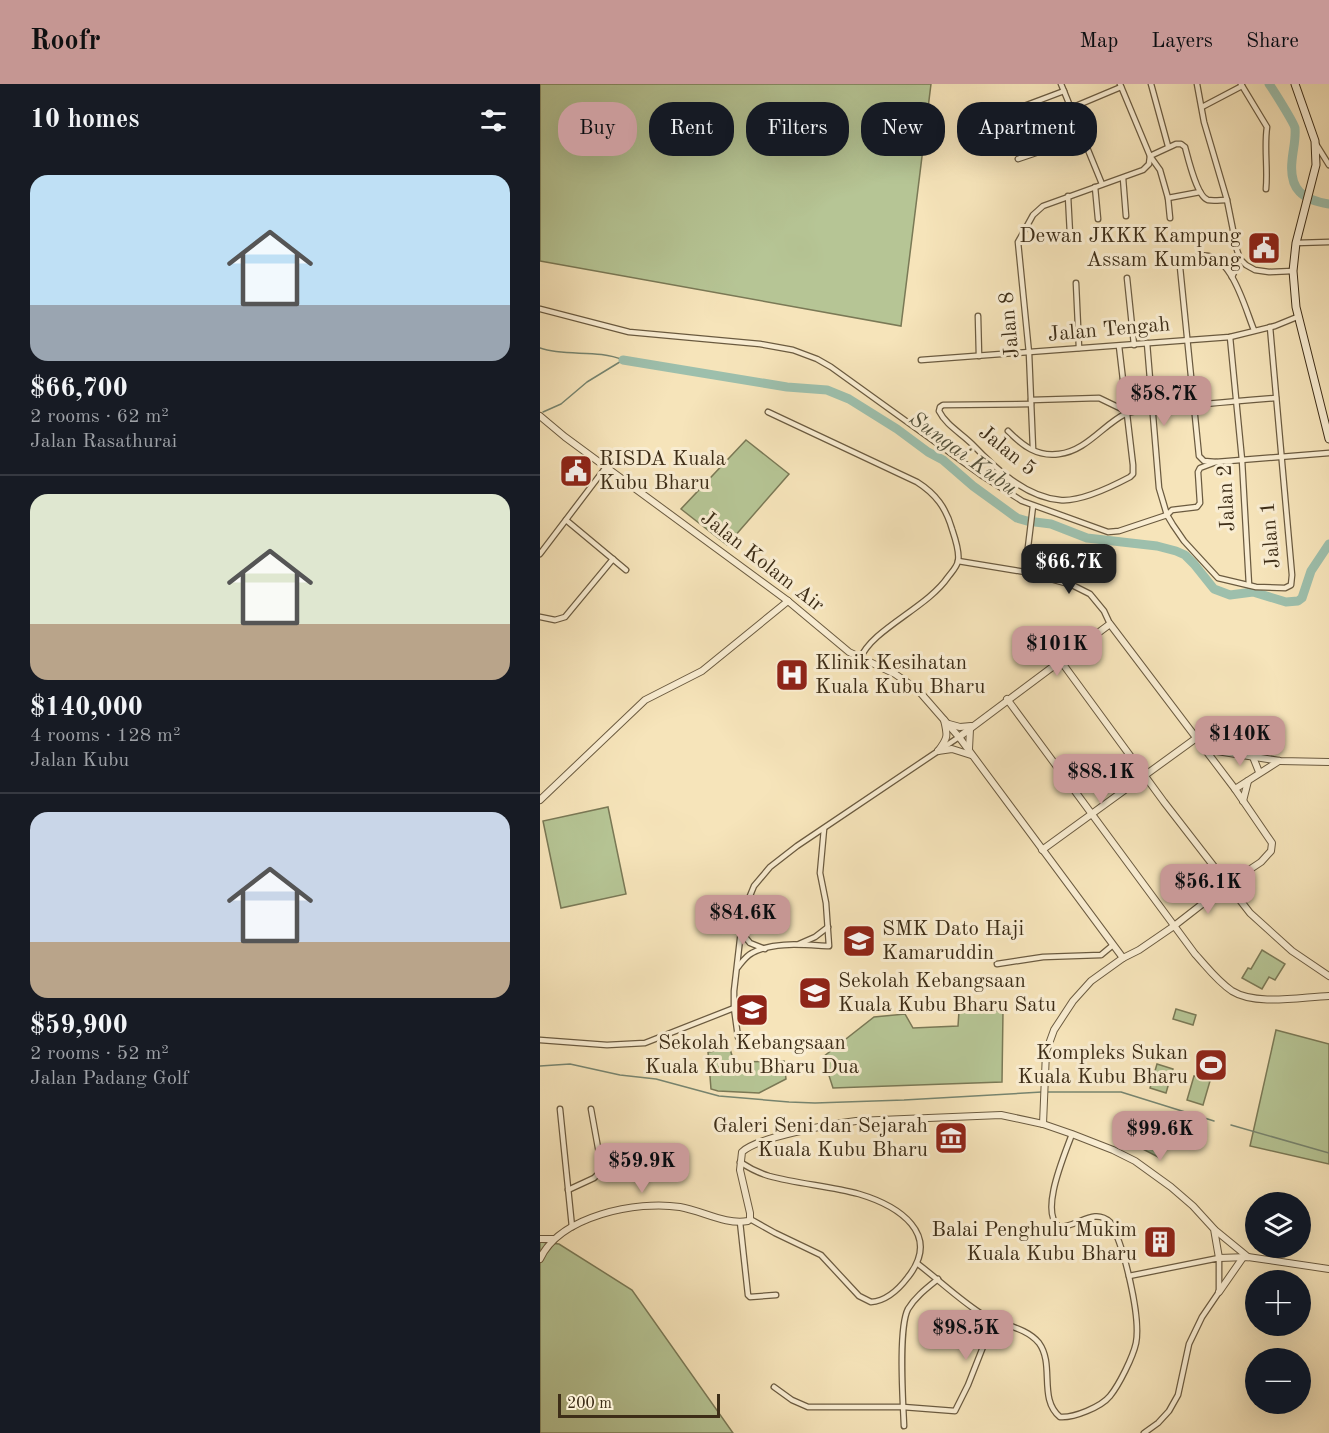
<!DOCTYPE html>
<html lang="en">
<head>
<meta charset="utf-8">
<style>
	:root { --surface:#171b24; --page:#242831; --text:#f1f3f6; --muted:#9ea1a6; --line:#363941; --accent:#c59692 }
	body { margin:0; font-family:"Old Standard TT",serif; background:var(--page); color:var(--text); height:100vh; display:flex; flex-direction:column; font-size:22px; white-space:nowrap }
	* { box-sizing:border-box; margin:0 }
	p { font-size:20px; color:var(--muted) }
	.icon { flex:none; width:33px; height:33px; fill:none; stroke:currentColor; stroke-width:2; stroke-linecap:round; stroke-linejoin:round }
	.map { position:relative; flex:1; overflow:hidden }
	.panel { display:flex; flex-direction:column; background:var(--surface); width:540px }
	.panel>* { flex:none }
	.hud { position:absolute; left:18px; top:18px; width:570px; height:54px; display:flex; gap:12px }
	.tools { position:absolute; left:705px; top:1108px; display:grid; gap:12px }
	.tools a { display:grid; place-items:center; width:66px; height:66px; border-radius:50%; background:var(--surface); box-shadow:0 6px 24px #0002; font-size:30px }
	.scale { position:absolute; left:18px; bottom:15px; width:162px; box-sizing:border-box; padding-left:6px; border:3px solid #3d2d17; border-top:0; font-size:16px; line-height:21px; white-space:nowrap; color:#3d2d17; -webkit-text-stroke:4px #f9edd2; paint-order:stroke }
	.price { position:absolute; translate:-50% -51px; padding:0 14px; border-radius:12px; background:var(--accent); color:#111; font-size:20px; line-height:39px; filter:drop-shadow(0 2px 3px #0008) }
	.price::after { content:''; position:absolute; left:50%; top:36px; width:18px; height:14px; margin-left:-9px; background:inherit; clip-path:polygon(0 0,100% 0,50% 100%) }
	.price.current { background:#222; color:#fff }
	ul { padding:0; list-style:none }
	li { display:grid; align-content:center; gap:12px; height:318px; padding:0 30px }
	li+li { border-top:2px solid var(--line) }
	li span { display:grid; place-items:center; height:186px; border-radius:18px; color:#555 }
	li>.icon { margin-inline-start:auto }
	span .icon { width:108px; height:108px; fill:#fffc; stroke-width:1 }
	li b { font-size:26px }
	h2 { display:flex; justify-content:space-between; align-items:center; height:72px; padding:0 30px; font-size:26px }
	.pill { padding:0 21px; border-radius:24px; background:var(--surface); box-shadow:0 6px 24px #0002; font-size:21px; line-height:54px }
	.pill.current { background:var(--accent); color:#111 }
	header { display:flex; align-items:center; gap:36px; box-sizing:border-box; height:84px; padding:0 30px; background:var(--accent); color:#111 }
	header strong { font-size:28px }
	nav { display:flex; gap:33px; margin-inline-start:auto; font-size:21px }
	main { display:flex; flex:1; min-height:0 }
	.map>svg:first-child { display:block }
	.green { fill:#b6c595; stroke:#7a7956; stroke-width:1.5 }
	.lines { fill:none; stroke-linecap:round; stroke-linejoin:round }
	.stream { stroke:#778570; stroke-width:1.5 }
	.river { stroke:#9dbfac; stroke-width:9 }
	.minor-casing { stroke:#6b5b40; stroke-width:7 }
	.tertiary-casing { stroke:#6b5b40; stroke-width:8 }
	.secondary-casing { stroke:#3d2d17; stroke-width:9 }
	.minor { stroke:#f9edd2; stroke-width:4.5 }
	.tertiary { stroke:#f9edd2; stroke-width:6 }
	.secondary { stroke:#f9edd2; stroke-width:7 }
	.labels { text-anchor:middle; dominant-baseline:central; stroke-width:6; stroke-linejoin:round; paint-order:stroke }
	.poi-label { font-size:21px; fill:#3d2d17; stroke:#f9edd2; text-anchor:end }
	.street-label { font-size:21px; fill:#3d2d17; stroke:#f9edd2 }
	.water-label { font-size:22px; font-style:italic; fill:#55523c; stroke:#f9edd2 }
</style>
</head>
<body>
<header>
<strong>Roofr</strong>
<nav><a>Map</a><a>Layers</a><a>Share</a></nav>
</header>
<main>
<section class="panel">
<h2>10 homes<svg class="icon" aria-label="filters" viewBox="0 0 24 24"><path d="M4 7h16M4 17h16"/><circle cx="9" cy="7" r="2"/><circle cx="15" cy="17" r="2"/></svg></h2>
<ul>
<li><span style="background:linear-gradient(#bfe0f5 70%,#9aa5b1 0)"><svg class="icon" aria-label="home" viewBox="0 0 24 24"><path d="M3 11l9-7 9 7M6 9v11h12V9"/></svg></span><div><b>$66,700</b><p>2 rooms · 62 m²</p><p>Jalan Rasathurai</p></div></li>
<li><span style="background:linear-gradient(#dfe7d0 70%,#b9a48a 0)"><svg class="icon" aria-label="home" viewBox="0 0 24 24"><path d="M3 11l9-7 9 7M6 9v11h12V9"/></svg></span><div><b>$140,000</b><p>4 rooms · 128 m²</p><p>Jalan Kubu</p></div></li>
<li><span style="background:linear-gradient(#c9d6e8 70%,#b9a48a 0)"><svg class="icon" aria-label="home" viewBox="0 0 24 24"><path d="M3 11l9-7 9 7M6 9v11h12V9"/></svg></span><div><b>$59,900</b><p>2 rooms · 52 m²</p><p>Jalan Padang Golf</p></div></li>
</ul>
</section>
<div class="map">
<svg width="789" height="1349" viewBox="0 0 789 1349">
	<rect width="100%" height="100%" fill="#f6e4ba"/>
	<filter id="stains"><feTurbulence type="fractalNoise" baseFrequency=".00333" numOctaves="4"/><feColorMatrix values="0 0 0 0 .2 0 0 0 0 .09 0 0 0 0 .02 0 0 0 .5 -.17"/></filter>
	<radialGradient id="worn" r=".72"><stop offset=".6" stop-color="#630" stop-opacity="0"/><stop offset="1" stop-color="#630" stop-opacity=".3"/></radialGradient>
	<g class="green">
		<polygon points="0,0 391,0 361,242 0,177"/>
		<polygon points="206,356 249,390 187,461 141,425"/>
		<polygon points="68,723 86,810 21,824 3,737"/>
		<polygon points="722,866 745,880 735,896 729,893 722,905 702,894 708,884 711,885"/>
		<polygon points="636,925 656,931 653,941 633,935"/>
		<polygon points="419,927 463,927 462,998 293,1004 283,973 334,933 365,930 373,944 418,942"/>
		<polygon points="736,946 789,960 789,1080 710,1062"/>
		<polygon points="190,965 194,978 244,977 246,995 219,1009 178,1007 171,1005 168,968"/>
		<polygon points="617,980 633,985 626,1009 610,1004"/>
		<polygon points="654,992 670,997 663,1021 647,1016"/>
		<polygon points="600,1048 626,1062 620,1074 593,1060"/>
		<polygon points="0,1158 19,1160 92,1206 193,1349 0,1349"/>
	</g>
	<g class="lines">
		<g class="stream">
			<path d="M0,264C26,273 57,265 83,276"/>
			<polyline points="3,328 21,320 47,298 83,276"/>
			<polyline points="0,982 30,980 80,991 116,995 179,1012 249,1018 275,1019 364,1016 502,1008"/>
			<polyline points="506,1008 581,1008 674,1037"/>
			<polyline points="691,1041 789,1069"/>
		</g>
		<g class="river">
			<path d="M729,0C734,7 754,39 755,44C756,56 753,65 752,77C749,106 763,116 789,120"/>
			<polyline points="83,276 247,303 287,306 309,315 357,345 388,368 403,376 433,402 477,434 487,437 511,440 547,454 617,462 636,467 645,471 654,480 674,505 690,511 713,508 746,518 758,517 762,514 771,487 789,460"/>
		</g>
		<defs>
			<g id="minor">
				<polyline points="521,0 562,100"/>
				<polyline points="580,0 610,72 620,86 628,114 630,134"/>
				<polyline points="611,0 628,62"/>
				<polyline points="657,0 664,38 687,116 697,166 700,175 706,181 715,186 729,188 753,187"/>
				<path d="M701,0L727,43C724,64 728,84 726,105"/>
				<polyline points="662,23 702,2"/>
				<polyline points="531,24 581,3"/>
				<polyline points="463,30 524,7"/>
				<polyline points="776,60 789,81"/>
				<polyline points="478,75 543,53"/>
				<polyline points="583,94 586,132"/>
				<polyline points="555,103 558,135"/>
				<polyline points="528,112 530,150"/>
				<polyline points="628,114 660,108"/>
				<polyline points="756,159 789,158"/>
				<polyline points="692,193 700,175"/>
				<polyline points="587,194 594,261"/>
				<polyline points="536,199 539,264"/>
				<polyline points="0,225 89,248 220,260 253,266 277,275 291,283 441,391 482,417 568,448 579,447 627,431 632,426 657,423 660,419 658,388 660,384 676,378"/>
				<polyline points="438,232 439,272"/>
				<path d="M714,246C705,225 691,166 660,172C652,173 647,179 640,183L659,372L664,377L676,378L789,369"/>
				<polyline points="690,253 702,376 709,501"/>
				<polyline points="607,259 619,404 627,431 633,441 644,457 678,494 716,503 745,504 751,501 752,491 730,243"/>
				<polyline points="381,276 690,253 735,242 757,233"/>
				<polyline points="491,316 559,314 586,327"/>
				<path d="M491,320L403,321L400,323L399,327C406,341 421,349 432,360C455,384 485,413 520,416C540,418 573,402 590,393L593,390V381L579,262"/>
				<path d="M228,328L377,398C396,410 406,424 412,445C415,454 420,468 418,477C417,483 411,489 408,493C387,524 332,545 320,575"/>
				<path d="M468,347C483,362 497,373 519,370C546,367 563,341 585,330C594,326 607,327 617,326C656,320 696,317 736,314"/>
				<path d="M493,365L489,269L478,158L493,131L503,122L603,86L609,80L610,72L636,60H641L645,63C648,74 657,113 668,116C673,117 681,116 687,116"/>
				<polyline points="26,436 86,486"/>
				<polyline points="0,470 66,383"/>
				<polyline points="418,477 485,488 532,501 550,510 564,527 570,540"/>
				<polyline points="485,488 493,422"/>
				<polyline points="0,533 15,536 25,533 73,475"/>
				<polyline points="201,848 210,859 225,865"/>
				<polyline points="259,860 275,853 288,843"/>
				<polyline points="457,880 503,873 561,871 573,861"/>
				<path d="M198,883C202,878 206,872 212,869C234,857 265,861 289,862L286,819L280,789L284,745"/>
				<polyline points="198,953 194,924 194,907 202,838 205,824 214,802 230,783 257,762 419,653"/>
				<polyline points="0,956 67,961 105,959 194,924"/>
				<polyline points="20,1025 32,1143"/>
				<path d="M200,1078C209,1084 219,1089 229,1092C258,1100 290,1102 319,1110C359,1122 402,1150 368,1193C359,1205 346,1217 331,1218L319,1212L281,1171L235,1149L210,1135"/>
				<polyline points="28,1106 54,1094 62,1086 51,1025"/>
				<polyline points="200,1138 208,1211 210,1213 236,1211"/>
				<path d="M378,1180C399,1196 423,1219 445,1232C461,1241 486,1243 499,1259C515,1281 498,1315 520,1333C534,1334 561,1323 570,1312C579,1301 593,1273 596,1259C601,1233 584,1161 570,1138C554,1123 538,1143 519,1143C499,1128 525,1070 532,1050"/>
				<polyline points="589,1192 679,1174 679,1208 662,1233 649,1260 638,1311 629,1327 618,1339 604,1349"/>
				<polyline points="234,1303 252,1316 268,1323 363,1323 415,1327 428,1301 454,1235"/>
				<path d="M364,1342C363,1318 358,1244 368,1225C375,1213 387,1204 398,1195"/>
			</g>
			<g id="tertiary">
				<polyline points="0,332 25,353 248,517 309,568 355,590 378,606 419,653 583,874"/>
				<polyline points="520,576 624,718 710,829 752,867 789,892"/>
				<path d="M467,615L655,870C667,883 677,897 692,907C716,922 761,913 789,912"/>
				<polyline points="409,640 420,643 431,642"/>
				<polyline points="419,653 570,540 695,705 732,759 731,767 721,778 688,800 634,842 599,866 583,874 551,897 533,917 514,946 506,968 503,1040"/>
				<polyline points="429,665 430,645"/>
				<polyline points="664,665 740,677 789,678"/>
				<path d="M398,667C408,654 408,652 404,636"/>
				<polyline points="398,667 412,665 431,671"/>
				<polyline points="713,673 719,688"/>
				<polyline points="695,705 739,677"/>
				<polyline points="0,716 105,616 162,587 248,517"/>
				<polyline points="703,717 708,697"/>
				<polyline points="502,766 655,655"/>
				<polyline points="675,1146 708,1173"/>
				<polyline points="0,1155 13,1155"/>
				<path d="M0,1175C20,1132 97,1116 140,1123C163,1127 185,1141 208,1137L210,1135V1129L200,1086L202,1068C217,1053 292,1040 316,1037L461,1031L503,1040L532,1050L573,1066L595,1077L631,1103L653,1122L674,1145L679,1174L708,1173L789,1185"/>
				<polyline points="679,1208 704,1172"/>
			</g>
			<polyline id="secondary" points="755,0 775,57 776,81 756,159 753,187 756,223 789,355"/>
		</defs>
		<use href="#minor" class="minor-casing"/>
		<use href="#tertiary" class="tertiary-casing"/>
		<use href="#secondary" class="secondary-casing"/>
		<use href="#minor" class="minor"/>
		<use href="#tertiary" class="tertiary"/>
		<use href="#secondary" class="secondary"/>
	</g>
	<defs>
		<symbol id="civic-square" viewBox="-11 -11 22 22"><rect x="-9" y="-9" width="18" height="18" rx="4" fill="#8f2418" stroke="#f9edd2"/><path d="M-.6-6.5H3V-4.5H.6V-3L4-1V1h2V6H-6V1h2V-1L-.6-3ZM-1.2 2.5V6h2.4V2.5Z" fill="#fff"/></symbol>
		<symbol id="hospital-square" viewBox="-11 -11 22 22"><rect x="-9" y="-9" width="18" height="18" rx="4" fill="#8f2418" stroke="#f9edd2"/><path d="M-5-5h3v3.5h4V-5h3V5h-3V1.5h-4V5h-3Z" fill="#fff"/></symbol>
		<symbol id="school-square" viewBox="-11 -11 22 22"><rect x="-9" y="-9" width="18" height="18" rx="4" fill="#8f2418" stroke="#f9edd2"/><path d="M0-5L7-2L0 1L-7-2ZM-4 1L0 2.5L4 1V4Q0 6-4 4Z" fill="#fff"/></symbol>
		<symbol id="stadium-square" viewBox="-11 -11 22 22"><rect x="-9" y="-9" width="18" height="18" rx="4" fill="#8f2418" stroke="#f9edd2"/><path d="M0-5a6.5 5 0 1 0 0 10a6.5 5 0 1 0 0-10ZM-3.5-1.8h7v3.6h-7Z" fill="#fff"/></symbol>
		<symbol id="museum-square" viewBox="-11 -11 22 22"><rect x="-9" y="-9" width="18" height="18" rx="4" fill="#8f2418" stroke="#f9edd2"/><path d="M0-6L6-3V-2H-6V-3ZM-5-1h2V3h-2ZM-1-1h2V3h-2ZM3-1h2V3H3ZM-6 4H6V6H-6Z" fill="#fff"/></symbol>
		<symbol id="building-square" viewBox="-11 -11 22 22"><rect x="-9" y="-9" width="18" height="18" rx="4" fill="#8f2418" stroke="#f9edd2"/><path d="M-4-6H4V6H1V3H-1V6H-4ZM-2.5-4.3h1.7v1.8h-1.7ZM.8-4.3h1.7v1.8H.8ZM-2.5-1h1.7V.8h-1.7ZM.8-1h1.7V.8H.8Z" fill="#fff"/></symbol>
	</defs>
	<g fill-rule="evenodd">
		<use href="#civic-square" x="705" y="145" width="38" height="38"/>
		<use href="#civic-square" x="17" y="368" width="38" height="38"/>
		<use href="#hospital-square" x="233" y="572" width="38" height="38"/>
		<use href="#school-square" x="300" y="838" width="38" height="38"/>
		<use href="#school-square" x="256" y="890" width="38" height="38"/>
		<use href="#school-square" x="193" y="907" width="38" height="38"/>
		<use href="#stadium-square" x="652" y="962" width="38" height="38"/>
		<use href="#museum-square" x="392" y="1035" width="38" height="38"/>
		<use href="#building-square" x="601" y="1139" width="38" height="38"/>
	</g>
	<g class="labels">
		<g class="poi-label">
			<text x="701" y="152">Dewan JKKK Kampung<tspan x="701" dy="24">Assam Kumbang</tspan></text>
			<text x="59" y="375" text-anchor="start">RISDA Kuala<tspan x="59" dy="24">Kubu Bharu</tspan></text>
			<text x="275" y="579" text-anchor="start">Klinik Kesihatan<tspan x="275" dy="24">Kuala Kubu Bharu</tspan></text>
			<text x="342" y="845" text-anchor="start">SMK Dato Haji<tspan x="342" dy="24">Kamaruddin</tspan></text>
			<text x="298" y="897" text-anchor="start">Sekolah Kebangsaan<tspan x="298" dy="24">Kuala Kubu Bharu Satu</tspan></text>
			<text x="212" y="959" text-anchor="middle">Sekolah Kebangsaan<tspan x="212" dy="24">Kuala Kubu Bharu Dua</tspan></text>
			<text x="648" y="969">Kompleks Sukan<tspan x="648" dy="24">Kuala Kubu Bharu</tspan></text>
			<text x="388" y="1042">Galeri Seni dan Sejarah<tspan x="388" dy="24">Kuala Kubu Bharu</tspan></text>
			<text x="597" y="1146">Balai Penghulu Mukim<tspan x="597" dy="24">Kuala Kubu Bharu</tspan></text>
		</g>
		<g class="street-label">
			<text transform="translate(470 241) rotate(-95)">Jalan 8</text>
			<text transform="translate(569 246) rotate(-5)">Jalan Tengah</text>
			<text transform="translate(467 367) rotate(39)">Jalan 5</text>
			<text transform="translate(687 414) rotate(-93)">Jalan 2</text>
			<text transform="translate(731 451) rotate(-95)">Jalan 1</text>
			<text transform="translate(222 478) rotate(38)">Jalan Kolam Air</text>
		</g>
		<g class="water-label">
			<text transform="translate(423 370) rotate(36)">Sungai Kubu</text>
		</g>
	</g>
	<rect width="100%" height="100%" filter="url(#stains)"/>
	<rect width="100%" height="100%" fill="url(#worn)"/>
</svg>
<div class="tools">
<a><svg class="icon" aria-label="layers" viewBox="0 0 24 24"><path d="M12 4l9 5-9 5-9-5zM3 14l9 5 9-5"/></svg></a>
<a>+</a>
<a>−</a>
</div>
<div class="scale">200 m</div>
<b class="price" style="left:624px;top:343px">$58.7K</b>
<b class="price current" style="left:529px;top:511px">$66.7K</b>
<b class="price" style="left:517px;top:593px">$101K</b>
<b class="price" style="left:700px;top:683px">$140K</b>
<b class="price" style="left:561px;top:721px">$88.1K</b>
<b class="price" style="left:668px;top:831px">$56.1K</b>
<b class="price" style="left:203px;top:862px">$84.6K</b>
<b class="price" style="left:620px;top:1078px">$99.6K</b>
<b class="price" style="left:102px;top:1110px">$59.9K</b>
<b class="price" style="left:426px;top:1277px">$98.5K</b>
<div class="hud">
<a class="pill current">Buy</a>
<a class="pill">Rent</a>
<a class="pill">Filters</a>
<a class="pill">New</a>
<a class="pill">Apartment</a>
</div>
</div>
</main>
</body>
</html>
